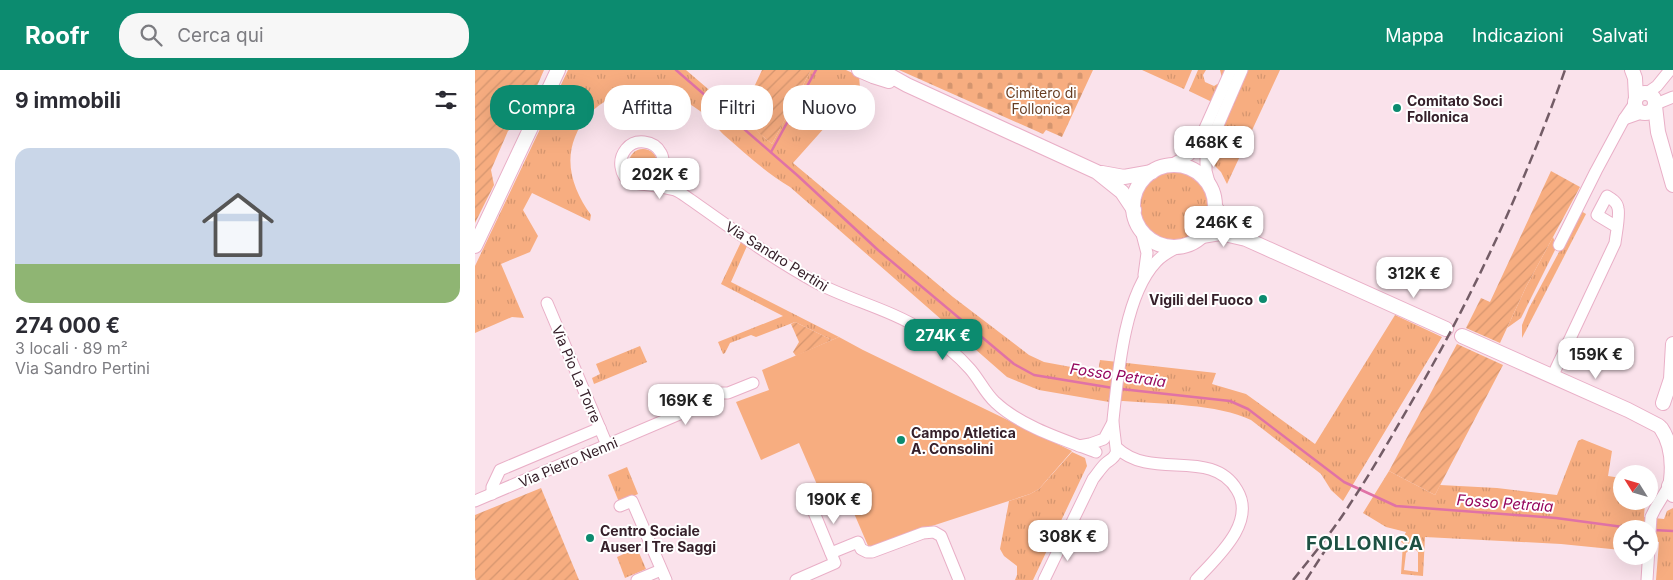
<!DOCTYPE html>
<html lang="it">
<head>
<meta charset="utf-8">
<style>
	:root { --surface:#fff; --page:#f7f7f7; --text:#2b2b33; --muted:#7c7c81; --line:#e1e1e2; --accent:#0c8b6f }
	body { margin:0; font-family:Inter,sans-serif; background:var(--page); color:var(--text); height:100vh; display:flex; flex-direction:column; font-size:19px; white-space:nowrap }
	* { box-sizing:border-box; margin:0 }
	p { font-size:16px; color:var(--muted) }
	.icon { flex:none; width:28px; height:28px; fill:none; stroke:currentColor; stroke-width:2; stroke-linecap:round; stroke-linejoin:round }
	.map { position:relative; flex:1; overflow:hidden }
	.drawer { display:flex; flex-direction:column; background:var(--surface); width:475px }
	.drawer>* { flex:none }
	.hud { position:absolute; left:15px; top:15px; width:475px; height:45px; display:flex; gap:10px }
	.needle { width:32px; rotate:307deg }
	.tools { position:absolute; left:1138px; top:395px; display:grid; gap:10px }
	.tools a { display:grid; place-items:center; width:45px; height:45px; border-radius:50%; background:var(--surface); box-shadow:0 5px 20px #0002; font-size:25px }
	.price { position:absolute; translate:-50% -42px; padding:0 11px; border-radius:10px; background:#fff; color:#222; font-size:16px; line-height:32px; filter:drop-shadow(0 1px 2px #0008) }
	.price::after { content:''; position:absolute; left:50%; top:30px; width:15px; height:11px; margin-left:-8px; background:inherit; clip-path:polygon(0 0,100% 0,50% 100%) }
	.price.current { background:var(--accent); color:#fff }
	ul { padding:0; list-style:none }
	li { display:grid; align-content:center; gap:10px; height:265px; padding:0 15px }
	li+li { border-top:1px solid var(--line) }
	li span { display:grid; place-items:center; height:155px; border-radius:15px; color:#555 }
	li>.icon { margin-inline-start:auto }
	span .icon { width:90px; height:90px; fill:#fffc; stroke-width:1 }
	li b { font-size:21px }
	h2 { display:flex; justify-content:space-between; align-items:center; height:60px; padding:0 15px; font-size:21px }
	.pill { padding:0 18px; border-radius:20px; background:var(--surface); box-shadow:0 5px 20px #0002; font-size:18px; line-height:45px }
	.pill.current { background:var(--accent); color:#fff }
	header { display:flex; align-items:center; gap:30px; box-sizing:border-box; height:70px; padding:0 25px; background:var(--accent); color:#fff }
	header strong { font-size:24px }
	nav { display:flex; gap:28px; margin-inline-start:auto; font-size:18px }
	.search { width:350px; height:45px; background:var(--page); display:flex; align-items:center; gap:12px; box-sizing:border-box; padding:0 18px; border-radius:20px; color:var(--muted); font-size:19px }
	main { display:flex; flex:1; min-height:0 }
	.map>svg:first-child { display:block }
	.grass { fill:url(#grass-tufts); fill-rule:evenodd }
	.cemetery { fill:url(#cemetery-stones) }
	.garden { fill:url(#garden-furrows) }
	.pitch { fill:#f7ad80 }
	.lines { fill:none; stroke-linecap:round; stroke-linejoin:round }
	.stream { stroke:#e072a6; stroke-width:2.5 }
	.minor-casing { stroke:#e9afc7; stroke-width:13 }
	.major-casing { stroke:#e9afc7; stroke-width:16 }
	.minor { stroke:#fff; stroke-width:11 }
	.major { stroke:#fff; stroke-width:14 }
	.rail { stroke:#735c66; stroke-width:2.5; stroke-dasharray:10 5; stroke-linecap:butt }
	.poi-dot { fill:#0c8b6f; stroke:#fff; stroke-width:2 }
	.labels { text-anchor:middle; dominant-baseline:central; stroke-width:4; stroke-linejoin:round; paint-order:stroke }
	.park-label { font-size:14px; fill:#683e23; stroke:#fff }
	.poi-label { font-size:14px; font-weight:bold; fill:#36202a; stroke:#fff; text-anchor:start }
	.street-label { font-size:14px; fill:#36202a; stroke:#fff }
	.water-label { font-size:15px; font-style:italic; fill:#95075e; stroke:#fff }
	.district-label { font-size:19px; font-weight:bold; letter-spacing:1px; fill:#1e5143; stroke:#fff }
</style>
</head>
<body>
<header>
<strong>Roofr</strong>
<div class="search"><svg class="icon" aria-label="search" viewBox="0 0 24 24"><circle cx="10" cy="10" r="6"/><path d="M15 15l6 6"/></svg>Cerca qui</div>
<nav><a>Mappa</a><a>Indicazioni</a><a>Salvati</a></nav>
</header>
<main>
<section class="drawer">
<h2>9 immobili<svg class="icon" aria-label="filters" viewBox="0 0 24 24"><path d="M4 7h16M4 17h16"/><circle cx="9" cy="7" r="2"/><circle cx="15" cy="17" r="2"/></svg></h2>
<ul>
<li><span style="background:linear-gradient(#c9d6e8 75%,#8fb573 0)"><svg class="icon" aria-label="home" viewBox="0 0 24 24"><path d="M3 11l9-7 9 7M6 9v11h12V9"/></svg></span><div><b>274 000 €</b><p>3 locali · 89 m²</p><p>Via Sandro Pertini</p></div></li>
</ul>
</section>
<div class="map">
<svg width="1198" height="510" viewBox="0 0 1198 510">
	<defs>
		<pattern id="grass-tufts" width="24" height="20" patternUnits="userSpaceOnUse" patternTransform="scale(1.25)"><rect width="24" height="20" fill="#f7ad80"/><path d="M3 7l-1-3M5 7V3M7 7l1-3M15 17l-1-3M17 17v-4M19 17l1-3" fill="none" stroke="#d4956f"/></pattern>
		<pattern id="cemetery-stones" width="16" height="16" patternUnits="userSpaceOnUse" patternTransform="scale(1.25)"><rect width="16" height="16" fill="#f7ad80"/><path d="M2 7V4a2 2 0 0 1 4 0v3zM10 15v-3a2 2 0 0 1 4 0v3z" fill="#d4956f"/></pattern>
		<pattern id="garden-furrows" width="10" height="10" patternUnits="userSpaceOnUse" patternTransform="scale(1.25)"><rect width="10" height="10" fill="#f7ad80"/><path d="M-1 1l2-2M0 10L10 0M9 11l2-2" fill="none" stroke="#d4956f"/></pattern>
	</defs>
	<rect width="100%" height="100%" fill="#fae2eb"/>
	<g class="grass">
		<path d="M93,0H211L297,74L336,0H371L384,6L385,18L318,93L478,227L554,285L569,292L623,302L625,290L741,303L737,314L771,324L840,374L920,245L967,267L868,431L856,420L846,404L776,350C743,334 686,334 648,331L634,332L564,320L532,307L315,117C291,103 270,83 249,65C241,57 234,47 225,41C199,21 165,13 136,28C119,37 107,49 100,67C89,94 99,122 116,145L115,151L57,123L48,140L63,166L55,182L26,194L49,248L37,247L0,263V196Z"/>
		<polygon points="667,0 717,0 709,19"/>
		<polygon points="723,0 731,0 728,5 730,12 739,16 744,13 747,8 745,0 751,0 737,32 714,21"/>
		<polygon points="771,0 805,0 752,114 746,102 736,92 735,83"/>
		<circle cx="168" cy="93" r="14"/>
		<circle cx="699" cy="135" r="35"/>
		<polygon points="1106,141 1111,144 1047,268 1047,255 1054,238"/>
		<polygon points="1078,167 1081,175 1080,180 1046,248 1032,258 1051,217"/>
		<polygon points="266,172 272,176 256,212 364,267 357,270 320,252 281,267 276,265 255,273 250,283 248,284 243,272 308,246 246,214"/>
		<polygon points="165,276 172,292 119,314 117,308 125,304 121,294"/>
		<path d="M1107,369L1137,381L1133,406L1146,408V431H1170L1169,447L1189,449L1192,441L1198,438V510H1181L1184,472L1174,470V459H1146V480L1086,474L950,467L948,506L926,504L928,473L926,472L931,462L911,457L888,443L914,401L960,425L965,415L1022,418L1082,425L1103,371ZM936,478H939L943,482V502L929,500L931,483Z"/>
		<polygon points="597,382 610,388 612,396 558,510 540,510 542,505 542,496 529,486 525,479 534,431 555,424 564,419"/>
		<polygon points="152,397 163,424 144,432 133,405"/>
		<polygon points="162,478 171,499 150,508 142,487"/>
	</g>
	<polygon class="cemetery" points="424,0 618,0 587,67 571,60 568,64"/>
	<g class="garden">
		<polygon points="0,0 69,0 47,50 33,61 16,100 19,115 0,153"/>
		<polygon points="287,0 336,0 297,74 265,47"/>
		<polygon points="1076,101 1105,117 1051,217 1025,273 991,258 1006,228 1015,232"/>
		<polygon points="320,252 357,270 321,286 318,282 324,272 316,254"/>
		<polygon points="982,274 1028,295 960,425 914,401"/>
		<polygon points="66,418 104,510 1,510 0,507 0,445"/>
	</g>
	<polygon class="pitch" points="364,267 388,280 597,381 564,419 555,424 457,456 394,478 375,434 353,440 324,373 286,390 261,332 294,320 287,300"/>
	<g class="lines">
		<g class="stream">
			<polyline points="201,0 322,105 403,180 539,294 559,305 638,318"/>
			<polyline points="296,82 341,0"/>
			<polyline points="646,319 755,331 773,339 869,412 921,436 1081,448 1163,459"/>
			<polyline points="1178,460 1198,461"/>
		</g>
		<defs>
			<g id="minor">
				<polyline points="1172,23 1182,16 1195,0"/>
				<polyline points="1181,34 1198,27"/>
				<polyline points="1149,49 1166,43"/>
				<polyline points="694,96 714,85 723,74 756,0"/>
				<polyline points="735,116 731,101 731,83 767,0"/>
				<path d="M202,120C198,113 192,105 189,97C188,93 189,88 186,83C179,70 160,68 151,79C147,84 145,91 146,97C148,113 161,114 174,115C183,116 192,118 200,120C206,122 211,127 216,130C257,159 298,189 342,213C377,231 414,239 449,261C465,271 482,284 495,299C504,309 510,323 520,332C545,356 589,370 621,382"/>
				<polyline points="666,160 672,183 669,205"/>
				<polyline points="1084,175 1121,101 1149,49 1160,33"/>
				<polyline points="72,233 132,375"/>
				<path d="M1077,307L1140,173C1141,164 1145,146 1143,138C1142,132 1137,129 1132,126L1122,145L1142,157"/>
				<polyline points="604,376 615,374 629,369 637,354"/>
				<path d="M642,378C677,411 737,377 762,420C782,453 741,488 721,510"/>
				<polyline points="17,424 17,417 25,400 125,358"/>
				<polyline points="0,431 214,340 221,334 246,323 253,323 278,313"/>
				<polyline points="145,436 157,431 191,510"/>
				<polyline points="356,483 383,472 386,479 392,482 397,482 448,463 459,462 466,466 484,510"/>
				<polyline points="162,510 186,500"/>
				<polyline points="321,510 360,493 333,428"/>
				<path d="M569,510L618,409C622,404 626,398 630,394C634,390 639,389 641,383C642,380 638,358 638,350C643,304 649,226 681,192C687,185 695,181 703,177"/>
				<polyline points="1172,510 1176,447 1180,439 1194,416"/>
			</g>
			<g id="major">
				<polyline points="384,0 398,6 414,11"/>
				<polyline points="405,0 432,15 622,102 647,122 659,140"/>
				<polyline points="1157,0 1160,8 1161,28"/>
				<circle cx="1170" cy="33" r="10"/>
				<polyline points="1180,36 1183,62 1198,115"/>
				<circle cx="699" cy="136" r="41"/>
				<polyline points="627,103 649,107 677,102"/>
				<polyline points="740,137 751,152 769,167"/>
				<polyline points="727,166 745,163 771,169 971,259"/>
				<polyline points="0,176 83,0"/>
				<polyline points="987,266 1153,340 1184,356"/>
				<polyline points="1188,333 1196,309 1198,274"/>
				<path d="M1186,358C1196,373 1198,393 1196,410"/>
				<polyline points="1198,408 1194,416 1198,425"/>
			</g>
		</defs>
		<use href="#minor" class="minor-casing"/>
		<use href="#major" class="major-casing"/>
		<use href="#minor" class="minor"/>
		<use href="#major" class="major"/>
		<g class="rail">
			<path d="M818,510C838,485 858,461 875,434C893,407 910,378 926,350C992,239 1047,122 1090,0"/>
			<polyline points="831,510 851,479"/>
		</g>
	</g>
	<g class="poi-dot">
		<circle cx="922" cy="38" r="5"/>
		<circle cx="788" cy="229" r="5"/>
		<circle cx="426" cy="370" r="5"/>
		<circle cx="115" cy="468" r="5"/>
	</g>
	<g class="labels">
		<g class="park-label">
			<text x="566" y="22">Cimitero di<tspan x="566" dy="16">Follonica</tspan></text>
		</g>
		<g class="poi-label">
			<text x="932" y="30">Comitato Soci<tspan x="932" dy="16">Follonica</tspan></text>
			<text x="778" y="229" text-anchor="end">Vigili del Fuoco</text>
			<text x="436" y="362">Campo Atletica<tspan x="436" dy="16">A. Consolini</tspan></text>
			<text x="125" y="460">Centro Sociale<tspan x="125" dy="16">Auser I Tre Saggi</tspan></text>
		</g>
		<g class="street-label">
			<text transform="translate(302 186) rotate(32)">Via Sandro Pertini</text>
			<text transform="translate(102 304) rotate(67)">Via Pio La Torre</text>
			<text transform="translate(93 392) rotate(-23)">Via Pietro Nenni</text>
		</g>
		<g class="water-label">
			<text transform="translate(643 305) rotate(8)">Fosso Petraia</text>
			<text transform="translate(1030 433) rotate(4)">Fosso Petraia</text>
		</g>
		<g class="district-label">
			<text x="890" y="473">FOLLONICA</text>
		</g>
	</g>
</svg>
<div class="tools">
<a><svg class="needle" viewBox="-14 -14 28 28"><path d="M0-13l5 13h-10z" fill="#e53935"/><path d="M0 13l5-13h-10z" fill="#7c7c81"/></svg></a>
<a><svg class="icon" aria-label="locate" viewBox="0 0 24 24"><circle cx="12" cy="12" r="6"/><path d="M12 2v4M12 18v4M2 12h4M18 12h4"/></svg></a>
</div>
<b class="price" style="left:739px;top:98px">468K €</b>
<b class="price" style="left:185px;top:130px">202K €</b>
<b class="price" style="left:749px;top:178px">246K €</b>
<b class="price" style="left:939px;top:229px">312K €</b>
<b class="price current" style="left:468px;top:291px">274K €</b>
<b class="price" style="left:1121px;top:310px">159K €</b>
<b class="price" style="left:211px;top:356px">169K €</b>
<b class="price" style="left:359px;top:455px">190K €</b>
<b class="price" style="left:593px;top:492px">308K €</b>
<div class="hud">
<a class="pill current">Compra</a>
<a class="pill">Affitta</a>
<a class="pill">Filtri</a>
<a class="pill">Nuovo</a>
</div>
</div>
</main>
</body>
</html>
